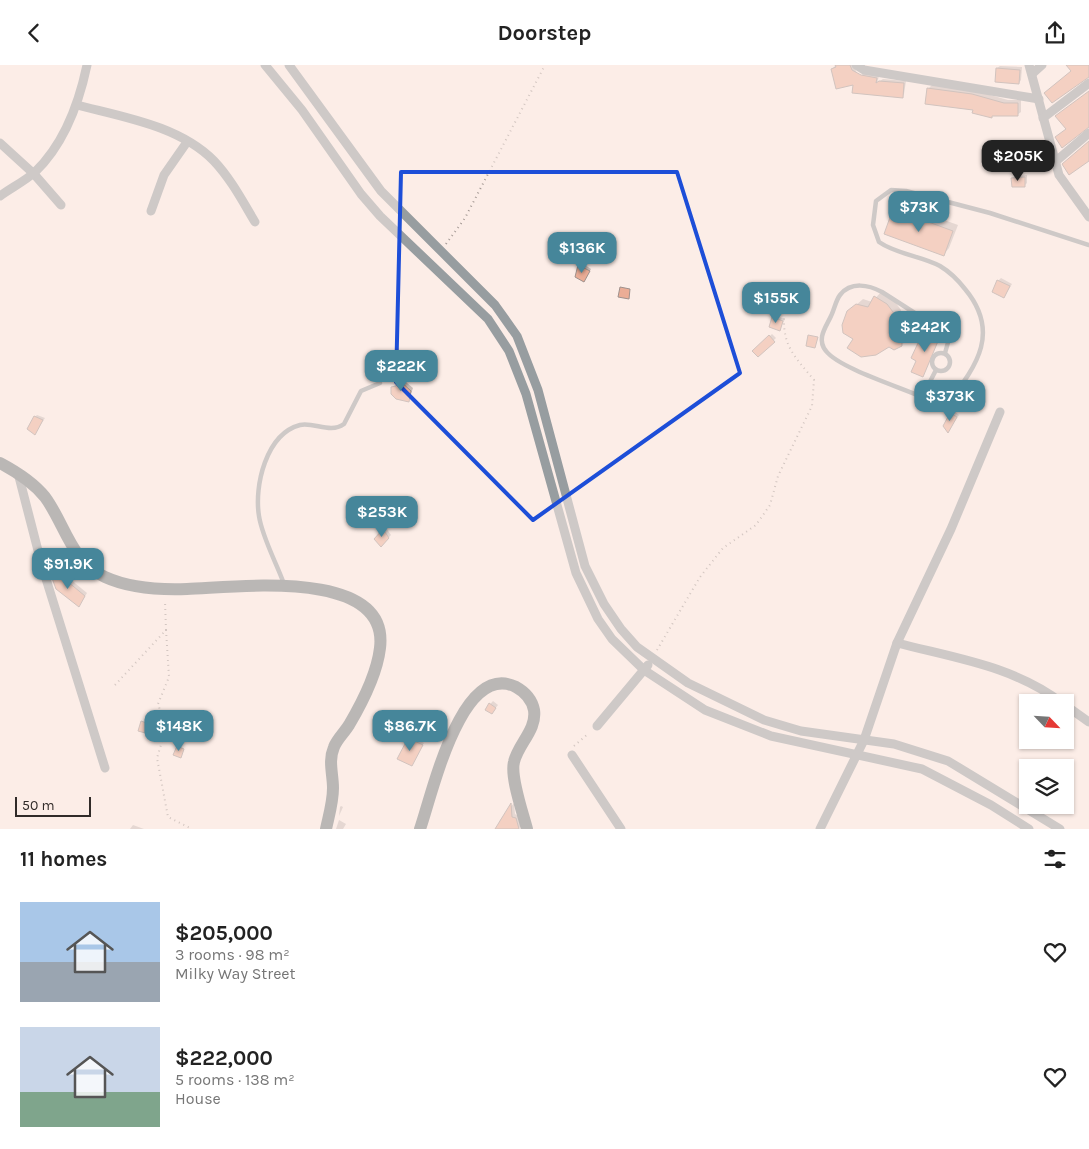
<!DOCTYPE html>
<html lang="en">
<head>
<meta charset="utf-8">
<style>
	:root { --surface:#fff; --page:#f6f6f6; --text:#222; --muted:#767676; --accent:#46869a }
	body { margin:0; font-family:Karla,sans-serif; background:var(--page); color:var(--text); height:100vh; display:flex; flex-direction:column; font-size:19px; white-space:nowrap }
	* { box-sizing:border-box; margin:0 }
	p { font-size:16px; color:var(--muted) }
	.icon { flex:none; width:28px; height:28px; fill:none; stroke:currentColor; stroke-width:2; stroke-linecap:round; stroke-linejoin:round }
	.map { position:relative; height:764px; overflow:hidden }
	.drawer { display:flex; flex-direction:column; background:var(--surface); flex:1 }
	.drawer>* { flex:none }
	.needle { width:32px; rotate:115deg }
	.buttons { position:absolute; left:1019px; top:629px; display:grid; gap:10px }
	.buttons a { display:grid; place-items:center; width:55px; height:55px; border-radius:0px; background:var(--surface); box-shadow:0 1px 4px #0004; font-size:25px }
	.scale { position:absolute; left:15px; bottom:12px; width:76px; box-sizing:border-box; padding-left:5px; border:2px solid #312b29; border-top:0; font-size:14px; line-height:18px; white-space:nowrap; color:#312b29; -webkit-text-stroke:4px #fcede7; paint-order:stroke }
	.price { position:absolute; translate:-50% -42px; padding:0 11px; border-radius:10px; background:var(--accent); color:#fff; font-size:16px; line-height:32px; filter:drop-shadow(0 1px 2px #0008) }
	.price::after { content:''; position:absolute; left:50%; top:30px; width:15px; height:11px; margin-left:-8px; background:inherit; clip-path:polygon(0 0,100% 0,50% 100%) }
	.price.current { background:#222; color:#fff }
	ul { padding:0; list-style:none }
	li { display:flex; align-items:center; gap:15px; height:125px; padding:0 20px }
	li span { display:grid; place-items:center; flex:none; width:140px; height:100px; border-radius:0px; color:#555 }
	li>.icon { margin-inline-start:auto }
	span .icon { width:60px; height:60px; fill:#fffc; stroke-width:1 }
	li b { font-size:21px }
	h2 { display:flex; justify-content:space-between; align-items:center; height:60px; padding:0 20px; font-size:21px }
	header { display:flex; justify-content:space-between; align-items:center; height:65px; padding:0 20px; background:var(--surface); font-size:22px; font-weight:700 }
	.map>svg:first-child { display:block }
	.shadow { fill:#0003 }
	.building { fill:#ebad96; stroke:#9f918c }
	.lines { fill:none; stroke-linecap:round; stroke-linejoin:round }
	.path { stroke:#a29792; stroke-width:2; stroke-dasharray:1 4; stroke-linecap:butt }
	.lane { stroke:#979da0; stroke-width:4.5 }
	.street { stroke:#979da0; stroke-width:9 }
	.secondary { stroke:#6c7679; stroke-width:12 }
	.marked { fill:none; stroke:#1d4ed8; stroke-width:4; stroke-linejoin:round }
</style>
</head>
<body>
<header><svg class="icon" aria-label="back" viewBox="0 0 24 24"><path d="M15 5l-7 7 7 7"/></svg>Doorstep<svg class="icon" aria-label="share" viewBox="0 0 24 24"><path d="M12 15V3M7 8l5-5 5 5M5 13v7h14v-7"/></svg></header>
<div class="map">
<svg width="1089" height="764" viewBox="0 0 1089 764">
	<rect width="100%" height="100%" fill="#fcede7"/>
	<g class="shadow">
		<polygon points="836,0 853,0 860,14 863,8 879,11 877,18 883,14 906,16 904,29 902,31 854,18 832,4"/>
		<polygon points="1000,1 1022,2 1021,15 1019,18 996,16 997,3"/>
		<polygon points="932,20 976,26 1008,35 1021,35 1021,47 1017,50 994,50 991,52 928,24"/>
		<polygon points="1027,110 1027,118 1025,120 1013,114 1015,111"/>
		<polygon points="900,139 958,160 949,183 944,189 894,145"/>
		<polygon points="566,176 574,180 568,196 564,178"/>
		<polygon points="582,198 591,204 584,216 576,211"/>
		<polygon points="1001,213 1012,219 1004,232 998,216"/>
		<polygon points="881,227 893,234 901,245 902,261 906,264 907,274 902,280 855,274 855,241 863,234 872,237"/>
		<polygon points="776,251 785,254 780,264 773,253"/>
		<polygon points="934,263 942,267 923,311 918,295 918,280 921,277 926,278"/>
		<polygon points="772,269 776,273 758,290 754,286"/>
		<polygon points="401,313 413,323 409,335 392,323 398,320"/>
		<polygon points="954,346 959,350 948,366 951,349"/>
		<polygon points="37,350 45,353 35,368 35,352"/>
		<polygon points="386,463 391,470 381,481 376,474"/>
		<polygon points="59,505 87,528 81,538 54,513"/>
		<polygon points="493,636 498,640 494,645 486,644"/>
		<polygon points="411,671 424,678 412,699 409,674"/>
		<polygon points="514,738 515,749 518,751 521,760 519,764 497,764 500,755"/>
		<polygon points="341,741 343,742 339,751 340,742"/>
		<polygon points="339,755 346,759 343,764 336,764"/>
		<polygon points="133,760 144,764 130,764"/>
	</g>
	<g class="building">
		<polygon points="835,0 850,0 852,5 861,10 877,13 876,18 879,16 904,18 903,33 852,28 853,20 836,24 831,4 836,2"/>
		<polygon points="1066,0 1089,0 1089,12 1052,38 1044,28 1071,6"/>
		<polygon points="996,3 1020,5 1019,19 995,17"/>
		<polygon points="927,23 972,29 1004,38 1018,38 1018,51 992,51 992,53 972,48 973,45 925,39"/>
		<polygon points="1089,26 1089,62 1062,83 1055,72 1066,64 1055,51"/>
		<polygon points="1089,76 1089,96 1069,110 1062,99"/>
		<polygon points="1025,112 1025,122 1012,122 1011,113"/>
		<polygon points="893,144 953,166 944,191 884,169"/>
		<polygon points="563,177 572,182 568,197 555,193"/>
		<polygon points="578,200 590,206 584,217 575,212"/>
		<polygon points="997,215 1010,221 1004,233 992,227"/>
		<polygon points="620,222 630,224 629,234 618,232"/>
		<polygon points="874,231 887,239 896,251 897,267 901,269 902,281 894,285 889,282 876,290 861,292 847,283 853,274 843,268 842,260 847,246 856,239 868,242"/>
		<polygon points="772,252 783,256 780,266 769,262"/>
		<polygon points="931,264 941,269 923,312 911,307 916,296 911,293 918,278 924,281"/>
		<polygon points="769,270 775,277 758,292 752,286"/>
		<polygon points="808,270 818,272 815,283 806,281"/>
		<polygon points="398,314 411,326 409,337 396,334 391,329 391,322 396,321"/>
		<polygon points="950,348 957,352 948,368 943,361"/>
		<polygon points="34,351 43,355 35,370 27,364"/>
		<polygon points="383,464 389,473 381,482 374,474"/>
		<polygon points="56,507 85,531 79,542 56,524 52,513"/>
		<polygon points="489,638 496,643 492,649 485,645"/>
		<polygon points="141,656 152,660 149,669 138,666"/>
		<polygon points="408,673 423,680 412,701 397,694"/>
		<polygon points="177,681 184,684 181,693 173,690"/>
		<polygon points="511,738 512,752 516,753 519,764 495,764"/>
	</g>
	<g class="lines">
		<g class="path">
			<polyline points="446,179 465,153 545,0"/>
			<polyline points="166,565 169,612 158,639 166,663 157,693 168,752 192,764"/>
			<path d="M657,585L700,512L723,483L756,460L770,440L778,411L812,341L814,315C796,293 783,282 784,253"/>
			<polyline points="115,620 166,565 165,536"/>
			<polyline points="574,681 589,668"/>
		</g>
		<g class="lane">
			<circle cx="941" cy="297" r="9"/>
			<path d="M936,305L922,332C900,322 839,303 826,286C816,274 826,262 831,251C834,245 836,235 840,230C851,216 869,220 882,227L946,268L949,274L945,288"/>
			<polyline points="922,332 942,340"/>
			<path d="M949,336C978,300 1000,266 965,224C958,215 950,207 940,201C921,191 896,189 879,177L873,160L876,136L891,125L906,126L990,148L1089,180"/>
			<path d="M284,519C277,499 262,472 259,451C254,421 266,369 300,360C315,357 330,369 344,359L361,326L380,318"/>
		</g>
		<g class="street">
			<polyline points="265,0 302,45 361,129 380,151 488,254 509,286 526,329 576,508 598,554 612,574 644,605 705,645 771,671 922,704 991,740 1029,764"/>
			<polyline points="289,0 381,126 495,240 517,271 538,325 585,501 604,539 621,564 637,582 688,618 764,655 801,666 894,679 948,696 1060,764"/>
			<polyline points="856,0 864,5 1039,34"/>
			<polyline points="1029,0 1059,110 1089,152"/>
			<polyline points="1032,9 1042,0"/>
			<path d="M77,40C123,52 180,61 214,96C231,114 243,137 255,157"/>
			<polyline points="1043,53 1089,18"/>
			<polyline points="0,78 34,109 61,140"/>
			<polyline points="1055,97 1089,68"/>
			<path d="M0,131C11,123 25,116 35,107C64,79 79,38 87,0"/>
			<polyline points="151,146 164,110 187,77"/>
			<polyline points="18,408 42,501 105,703"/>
			<path d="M897,578C954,593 1014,601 1062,638"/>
			<polyline points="1065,640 1089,657"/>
			<polyline points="597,661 648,600"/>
			<polyline points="572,690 621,764"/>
			<polyline points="820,764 864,675 897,578 951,464 1000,347"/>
		</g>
		<g class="secondary">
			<path d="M0,398C17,407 33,417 45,432C65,459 71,497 105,512C129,523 160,525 187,524C232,523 390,501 380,583C377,609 362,638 349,660C344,668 337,674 334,682C328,696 333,709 333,723C333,737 329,750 326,764"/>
			<path d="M420,764C432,730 461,595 516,622C525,627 532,635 534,645C537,665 518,679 514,697C510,712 523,748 527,764"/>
		</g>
	</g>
	<path d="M0 0H1089V764H0ZM401,107H677L740,308L533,455L396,317Z" fill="#fcede7" fill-opacity=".55" fill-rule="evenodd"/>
	<path class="marked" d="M401,107H677L740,308L533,455L396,317Z"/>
</svg>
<div class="buttons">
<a><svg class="needle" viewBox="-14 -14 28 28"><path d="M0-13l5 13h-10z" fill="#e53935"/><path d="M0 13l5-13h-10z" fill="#767676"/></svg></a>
<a><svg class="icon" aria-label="layers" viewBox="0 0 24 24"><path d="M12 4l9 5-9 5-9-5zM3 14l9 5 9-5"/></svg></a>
</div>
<div class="scale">50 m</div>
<b class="price current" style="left:1018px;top:117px">$205K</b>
<b class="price" style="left:919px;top:168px">$73K</b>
<b class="price" style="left:582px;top:209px">$136K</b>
<b class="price" style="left:776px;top:259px">$155K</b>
<b class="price" style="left:925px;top:288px">$242K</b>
<b class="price" style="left:401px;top:327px">$222K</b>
<b class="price" style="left:950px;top:357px">$373K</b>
<b class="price" style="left:382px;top:473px">$253K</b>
<b class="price" style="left:68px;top:525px">$91.9K</b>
<b class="price" style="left:179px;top:687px">$148K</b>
<b class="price" style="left:410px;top:687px">$86.7K</b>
</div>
<section class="drawer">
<h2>11 homes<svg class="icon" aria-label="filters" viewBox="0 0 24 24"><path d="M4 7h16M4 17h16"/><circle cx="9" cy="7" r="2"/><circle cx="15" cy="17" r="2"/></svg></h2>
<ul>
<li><span style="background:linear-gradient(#a9c7e8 60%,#9aa5b1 0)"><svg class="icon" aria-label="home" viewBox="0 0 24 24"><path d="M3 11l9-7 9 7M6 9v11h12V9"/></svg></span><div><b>$205,000</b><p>3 rooms · 98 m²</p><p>Milky Way Street</p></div><svg class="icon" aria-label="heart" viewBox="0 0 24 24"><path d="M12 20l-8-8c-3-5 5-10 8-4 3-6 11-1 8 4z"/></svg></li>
<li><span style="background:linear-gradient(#c9d6e8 65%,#7fa58c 0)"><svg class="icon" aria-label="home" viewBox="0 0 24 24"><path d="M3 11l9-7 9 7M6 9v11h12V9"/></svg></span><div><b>$222,000</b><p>5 rooms · 138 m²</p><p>House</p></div><svg class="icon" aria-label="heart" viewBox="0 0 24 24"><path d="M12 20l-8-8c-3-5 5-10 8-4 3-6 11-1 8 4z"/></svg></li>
</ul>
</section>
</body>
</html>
